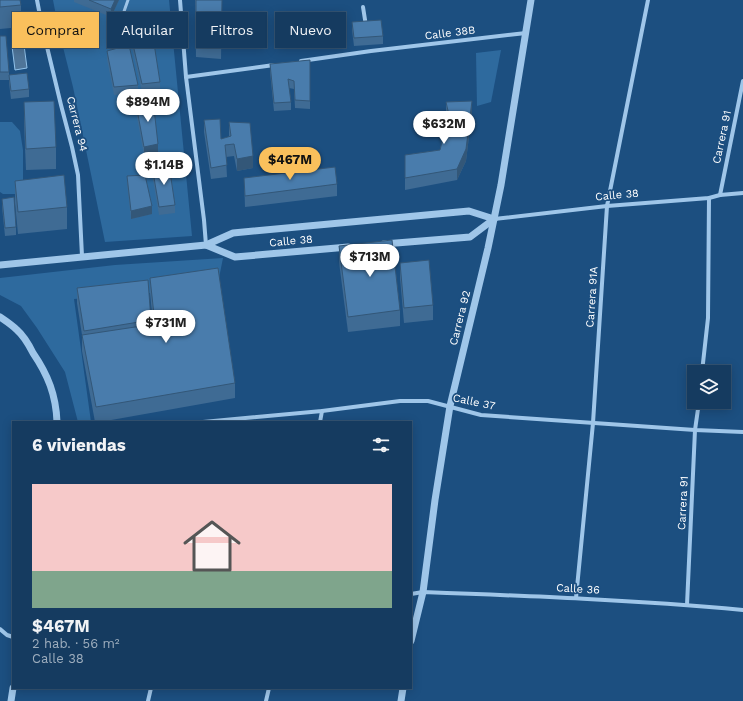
<!DOCTYPE html>
<html lang="es">
<head>
<meta charset="utf-8">
<style>
	:root { --surface:#153b60; --page:#1e4266; --text:#f1f3f6; --muted:#9dadbd; --line:#345575; --accent:#fac05c }
	body { margin:0; font-family:"Work Sans",sans-serif; background:var(--page); color:var(--text); height:100vh; display:flex; flex-direction:column; font-size:15px; white-space:nowrap }
	* { box-sizing:border-box; margin:0 }
	p { font-size:13px; color:var(--muted) }
	.icon { flex:none; width:22px; height:22px; fill:none; stroke:currentColor; stroke-width:2; stroke-linecap:round; stroke-linejoin:round }
	.map { position:relative; flex:1; overflow:hidden }
	.drawer { position:absolute; left:12px; top:421px; width:400px; height:268px; display:flex; flex-direction:column; background:var(--surface); border-radius:0px; box-shadow:0 2px 10px #0003,0 0 0 1px var(--line) }
	.drawer>* { flex:none }
	.top-card { position:absolute; left:12px; top:12px; width:400px; height:36px; display:flex; gap:8px }
	.tools { position:absolute; left:687px; top:365px; display:grid; gap:8px }
	.tools a { display:grid; place-items:center; width:44px; height:44px; border-radius:0px; background:var(--surface); box-shadow:0 2px 10px #0003,0 0 0 1px var(--line); font-size:20px }
	.price { position:absolute; translate:-50% -34px; padding:0 9px; border-radius:14px; background:#fff; color:#222; font-size:13px; line-height:26px; filter:drop-shadow(0 1px 2px #0008) }
	.price::after { content:''; position:absolute; left:50%; top:24px; width:12px; height:9px; margin-left:-6px; background:inherit; clip-path:polygon(0 0,100% 0,50% 100%) }
	.price.current { background:var(--accent); color:#111 }
	ul { padding:0; list-style:none }
	li { display:grid; align-content:center; gap:8px; height:212px; padding:0 20px }
	li span { display:grid; place-items:center; height:124px; border-radius:0px; color:#555 }
	li>.icon { margin-inline-start:auto }
	span .icon { width:72px; height:72px; fill:#fffc; stroke-width:1 }
	li b { font-size:17px }
	h2 { display:flex; justify-content:space-between; align-items:center; height:48px; padding:0 20px; font-size:17px }
	.tag { padding:0 14px; border-radius:0px; background:var(--surface); box-shadow:0 2px 10px #0003,0 0 0 1px var(--line); font-size:14px; line-height:36px }
	.tag.current { background:var(--accent); color:#111 }
	.map>svg:first-child { display:block }
	.green { fill:#2e6a9e }
	.water { fill:#4f7599; stroke:#92c3eb }
	.lines { fill:none; stroke-linecap:round; stroke-linejoin:round }
	.service { stroke:#9fc6e9; stroke-width:3 }
	.minor { stroke:#9fc6e9; stroke-width:4 }
	.tertiary { stroke:#9fc6e9; stroke-width:7 }
	.wall { fill:#3f6b94 }
	.shaded-wall { fill:#335778 }
	.building { fill:#497cac; stroke:#335778 }
	.labels { text-anchor:middle; dominant-baseline:central; stroke-width:3.5; stroke-linejoin:round; paint-order:stroke }
	.street-label { font-size:11px; fill:#fff; stroke:#1c4f80 }
</style>
</head>
<body>
<div class="map">
<svg width="743" height="701" viewBox="0 0 743 701">
	<rect width="100%" height="100%" fill="#1c4f80"/>
	<g class="green">
		<polygon points="53,0 169,0 192,236 105,242 73,87 59,31"/>
		<polygon points="501,50 491,102 477,106 476,53"/>
		<polygon points="0,122 12,122 20,131 23,150 23,184 15,194 3,194 0,192"/>
		<polygon points="223,258 218,283 150,293 74,299 91,422 78,422 65,372 37,328 21,306 0,295 0,278 115,265"/>
	</g>
	<polygon class="water" points="24,45 27,68 15,70 12,46"/>
	<g class="lines">
		<polyline class="service" points="121,20 128,0"/>
		<g class="minor">
			<polyline points="37,0 42,26 61,105 72,147 78,175 82,256"/>
			<polyline points="180,0 186,77 204,220 206,245"/>
			<polyline points="363,7 366,26"/>
			<polyline points="301,61 371,51 526,33"/>
			<polyline points="186,77 274,65"/>
			<polyline points="720,195 743,81"/>
			<polyline points="494,219 607,206 709,198 720,195 743,193"/>
			<polyline points="702,372 708,318 709,198"/>
			<polyline points="203,422 322,411 400,401 428,401 481,415 695,430 743,432"/>
			<polyline points="320,422 322,411"/>
			<path d="M411,594L423,592C530,596 636,600 743,610"/>
			<polyline points="576,598 593,423 607,206 648,0"/>
			<polyline points="687,605 695,430 699,402"/>
			<polyline points="0,629 7,635 13,637"/>
			<polyline points="148,701 151,688"/>
			<polyline points="266,701 269,688"/>
		</g>
		<g class="tertiary">
			<polyline points="384,244 470,237 494,219"/>
			<polyline points="206,245 235,257 348,247"/>
			<polyline points="0,265 206,245 233,233 469,211 494,219"/>
			<path d="M0,317C6,321 12,325 17,330C24,336 29,345 33,353C48,375 56,395 57,422"/>
			<polyline points="411,641 423,592 435,500 450,406 488,248 501,185 531,0"/>
			<polyline points="11,701 13,688"/>
			<polyline points="401,701 403,688"/>
		</g>
	</g>
	<g class="wall">
		<polygon points="0,0 21,5 21,27 0,29"/>
		<polygon points="74,0 119,0 111,17 74,2"/>
		<polygon points="195,0 222,0 221,59 196,57"/>
		<polygon points="352,22 383,36 383,44 354,46 352,30"/>
		<polygon points="0,36 9,72 9,80 0,80"/>
		<polygon points="132,40 160,82 160,90 142,92 132,48"/>
		<polygon points="107,51 138,85 138,93 114,95 107,59"/>
		<polygon points="310,60 310,109 295,108 294,89 289,88 291,102 291,110 274,111 270,72 270,64"/>
		<polygon points="9,75 29,89 29,97 11,99 9,83"/>
		<polygon points="24,102 56,147 56,169 26,170 24,124"/>
		<polygon points="446,102 472,112 466,161 457,180 405,190 405,155 440,150 447,120 446,114"/>
		<polygon points="136,104 158,152 144,155 136,112"/>
		<polygon points="204,120 221,139 229,137 229,122 253,168 237,171 234,156 226,157 227,177 211,179 204,132"/>
		<polygon points="152,166 175,205 175,213 159,215 152,174"/>
		<polygon points="127,176 152,214 131,219 127,184"/>
		<polygon points="244,178 337,184 337,196 245,207"/>
		<polygon points="15,181 67,207 67,229 18,234 15,203"/>
		<polygon points="2,199 16,227 16,235 5,236 2,207"/>
		<polygon points="339,246 400,310 400,326 348,332 339,262"/>
		<polygon points="400,263 433,305 433,320 404,323 400,278"/>
		<polygon points="150,278 235,383 235,398 100,422 95,422 82,351 82,335 77,303 77,288 151,320 151,324 153,324 150,293"/>
	</g>
	<g class="shaded-wall">
		<polygon points="115,0 119,0 111,17 111,9"/>
		<polygon points="472,101 472,112 466,161 457,180 457,169"/>
		<polygon points="158,144 158,152 144,155 144,147"/>
		<polygon points="253,156 253,168 237,171 237,159"/>
		<polygon points="152,206 152,214 131,219 131,211"/>
	</g>
	<g class="building">
		<polygon points="0,0 20,0 21,5 0,7"/>
		<polygon points="89,0 115,0 111,9"/>
		<polygon points="196,0 222,0 221,48 196,45"/>
		<polygon points="381,20 383,36 354,38 352,22"/>
		<polygon points="0,36 6,36 9,72 0,72"/>
		<polygon points="153,37 160,82 142,84 132,40"/>
		<polygon points="129,45 138,85 114,87 107,51"/>
		<polygon points="310,60 310,101 295,100 294,81 288,79 291,102 274,103 270,64"/>
		<polygon points="27,73 29,89 11,91 9,75"/>
		<polygon points="153,100 158,144 144,147 136,104"/>
		<polygon points="54,101 56,147 26,149 24,102"/>
		<polygon points="472,101 466,149 457,169 405,178 405,155 440,150 449,115 446,102"/>
		<polygon points="220,119 221,139 231,136 229,122 250,123 253,156 237,159 234,144 225,145 227,165 211,168 204,120"/>
		<polygon points="169,165 175,205 159,207 152,166"/>
		<polygon points="335,167 337,184 245,196 244,178"/>
		<polygon points="64,175 67,207 18,212 15,181"/>
		<polygon points="145,175 152,206 131,211 127,176"/>
		<polygon points="14,197 16,227 5,228 2,199"/>
		<polygon points="392,240 400,310 348,317 339,246"/>
		<polygon points="429,260 433,305 404,308 400,263"/>
		<polygon points="218,268 235,383 96,407 82,335 155,324 150,278"/>
		<polygon points="148,280 151,320 84,331 77,288"/>
	</g>
	<g class="labels">
		<g class="street-label">
			<text transform="translate(450 33) rotate(-7)">Calle 38B</text>
			<text transform="translate(77 124) rotate(76)">Carrera 94</text>
			<text transform="translate(722 137) rotate(-78)">Carrera 91</text>
			<text transform="translate(617 195) rotate(-5)">Calle 38</text>
			<text transform="translate(291 241) rotate(-5)">Calle 38</text>
			<text transform="translate(592 297) rotate(-86)">Carrera 91A</text>
			<text transform="translate(460 318) rotate(-76)">Carrera 92</text>
			<text transform="translate(474 402) rotate(12)">Calle 37</text>
			<text transform="translate(683 503) rotate(-87)">Carrera 91</text>
			<text transform="translate(578 589) rotate(3)">Calle 36</text>
		</g>
	</g>
</svg>
<div class="tools">
<a><svg class="icon" aria-label="layers" viewBox="0 0 24 24"><path d="M12 4l9 5-9 5-9-5zM3 14l9 5 9-5"/></svg></a>
</div>
<b class="price" style="left:148px;top:123px">$894M</b>
<b class="price" style="left:444px;top:145px">$632M</b>
<b class="price current" style="left:290px;top:181px">$467M</b>
<b class="price" style="left:164px;top:186px">$1.14B</b>
<b class="price" style="left:370px;top:278px">$713M</b>
<b class="price" style="left:166px;top:344px">$731M</b>
<div class="top-card">
<a class="tag current">Comprar</a>
<a class="tag">Alquilar</a>
<a class="tag">Filtros</a>
<a class="tag">Nuevo</a>
</div>
<section class="drawer">
<h2>6 viviendas<svg class="icon" aria-label="filters" viewBox="0 0 24 24"><path d="M4 7h16M4 17h16"/><circle cx="9" cy="7" r="2"/><circle cx="15" cy="17" r="2"/></svg></h2>
<ul>
<li><span style="background:linear-gradient(#f6c9c9 70%,#7fa58c 0)"><svg class="icon" aria-label="home" viewBox="0 0 24 24"><path d="M3 11l9-7 9 7M6 9v11h12V9"/></svg></span><div><b>$467M</b><p>2 hab. · 56 m²</p><p>Calle 38</p></div></li>
</ul>
</section>
</div>
</body>
</html>
